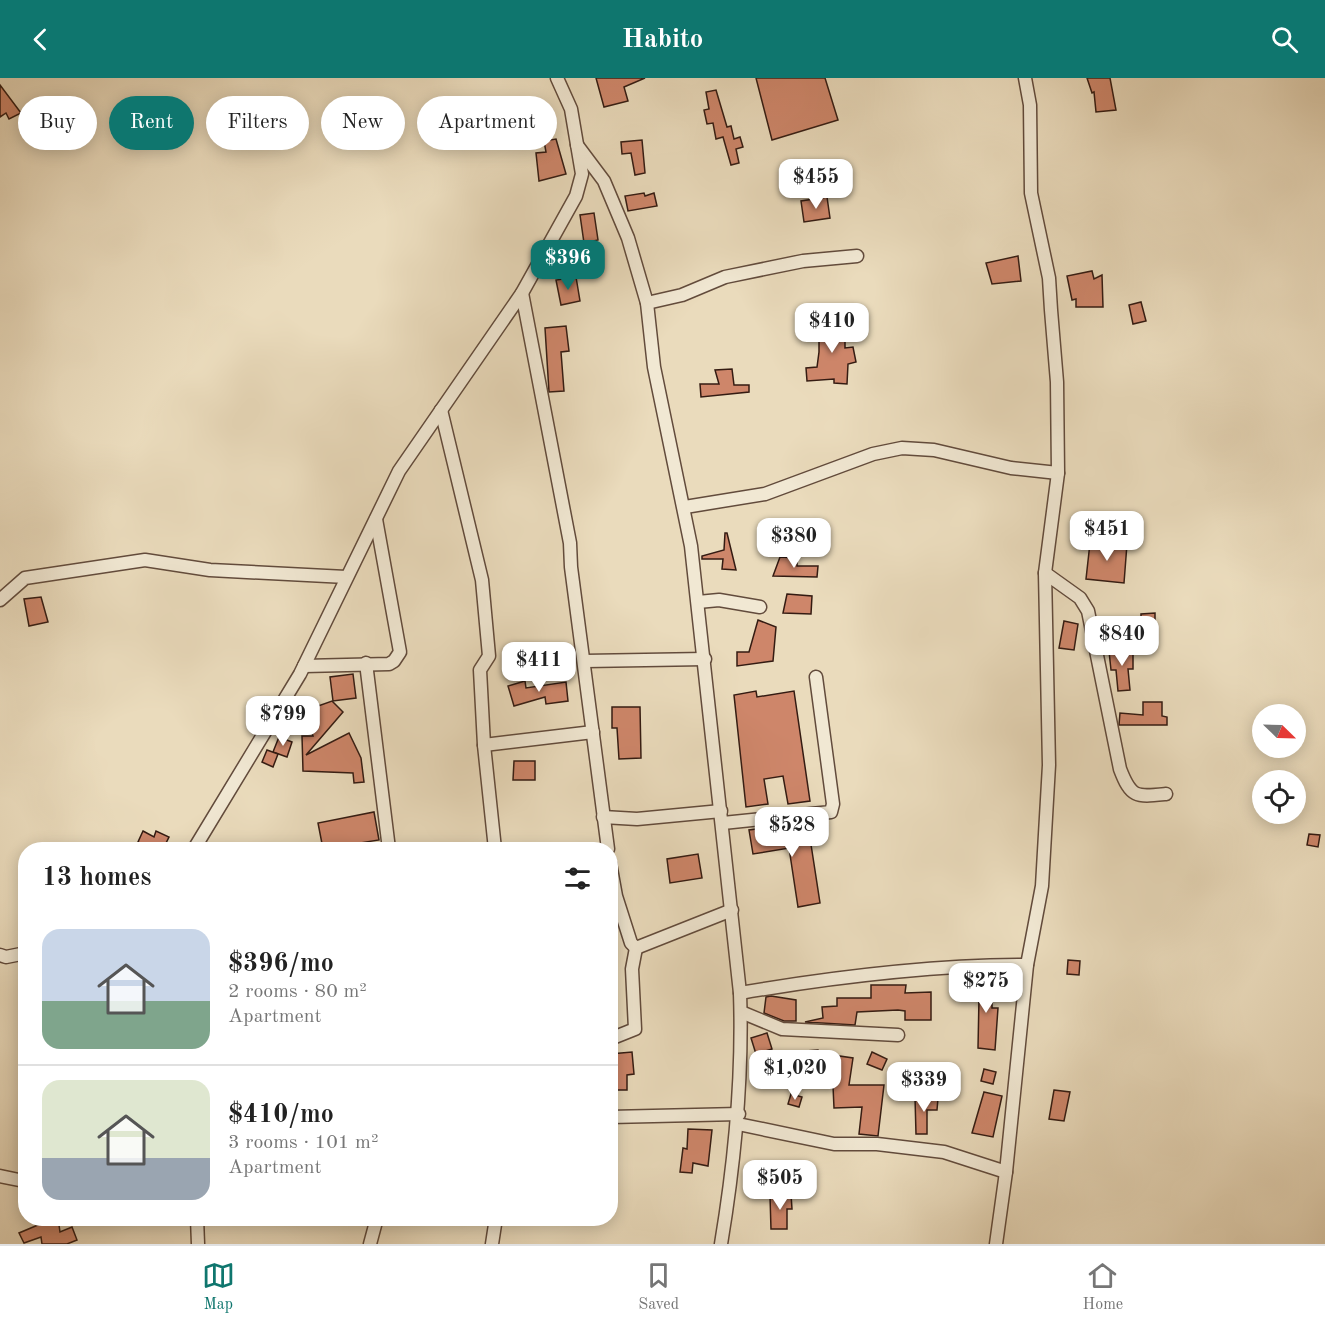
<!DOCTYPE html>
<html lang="en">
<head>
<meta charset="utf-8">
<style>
	:root { --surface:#fff; --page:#f2f2f2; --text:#222; --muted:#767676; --line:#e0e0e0; --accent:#0f766e }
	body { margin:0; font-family:"Old Standard TT",serif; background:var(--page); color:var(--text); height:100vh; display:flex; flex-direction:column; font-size:22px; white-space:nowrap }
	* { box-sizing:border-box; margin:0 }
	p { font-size:20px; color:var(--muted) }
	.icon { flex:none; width:33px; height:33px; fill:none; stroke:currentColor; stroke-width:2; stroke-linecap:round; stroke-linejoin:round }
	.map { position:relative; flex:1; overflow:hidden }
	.sheet { position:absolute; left:18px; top:764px; width:600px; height:384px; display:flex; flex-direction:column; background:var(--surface); border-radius:24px; box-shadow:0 3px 15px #0003 }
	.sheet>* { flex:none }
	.banner { position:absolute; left:18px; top:18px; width:600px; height:54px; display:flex; gap:12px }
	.needle { width:39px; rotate:113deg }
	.buttons { position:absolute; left:1252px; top:626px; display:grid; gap:12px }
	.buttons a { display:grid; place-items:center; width:54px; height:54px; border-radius:50%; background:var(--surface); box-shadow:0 3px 15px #0003; font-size:30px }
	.price { position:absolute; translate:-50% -51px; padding:0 14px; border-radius:12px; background:#fff; color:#222; font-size:20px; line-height:39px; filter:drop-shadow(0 2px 3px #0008) }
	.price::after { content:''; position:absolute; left:50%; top:36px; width:18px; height:14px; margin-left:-9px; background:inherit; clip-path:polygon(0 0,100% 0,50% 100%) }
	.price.on { background:var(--accent); color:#fff }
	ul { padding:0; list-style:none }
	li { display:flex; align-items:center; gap:18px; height:150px; padding:0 24px }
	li+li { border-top:2px solid var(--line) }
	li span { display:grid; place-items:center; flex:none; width:168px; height:120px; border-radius:18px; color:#555 }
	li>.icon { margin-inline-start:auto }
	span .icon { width:72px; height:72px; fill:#fffc; stroke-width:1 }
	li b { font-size:26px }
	h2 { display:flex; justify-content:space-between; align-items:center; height:72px; padding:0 24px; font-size:26px }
	.tag { padding:0 21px; border-radius:27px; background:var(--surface); box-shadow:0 3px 15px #0003; font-size:21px; line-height:54px }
	.tag.on { background:var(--accent); color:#fff }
	header { display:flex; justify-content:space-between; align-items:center; height:78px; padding:0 24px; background:var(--accent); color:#fff; font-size:27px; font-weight:800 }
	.tabs { display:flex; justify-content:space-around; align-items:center; height:84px; border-top:2px solid var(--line); background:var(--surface); font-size:16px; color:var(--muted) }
	.tabs a { display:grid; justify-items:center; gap:3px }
	.tabs .on { color:var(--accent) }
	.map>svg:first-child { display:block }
	.building { fill:#ce866a; stroke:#341b12; stroke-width:1.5 }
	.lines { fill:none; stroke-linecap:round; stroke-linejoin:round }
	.minor-casing { stroke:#624b3c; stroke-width:15 }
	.minor { stroke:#f1e8d3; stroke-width:12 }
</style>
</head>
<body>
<header><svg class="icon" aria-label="back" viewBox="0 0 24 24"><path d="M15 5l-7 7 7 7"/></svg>Habito<svg class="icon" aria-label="search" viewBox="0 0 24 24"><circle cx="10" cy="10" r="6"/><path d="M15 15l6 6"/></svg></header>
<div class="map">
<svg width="1325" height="1166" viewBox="0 0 1325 1166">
	<rect width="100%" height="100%" fill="#eadbbc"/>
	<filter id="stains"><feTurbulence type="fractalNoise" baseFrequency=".00333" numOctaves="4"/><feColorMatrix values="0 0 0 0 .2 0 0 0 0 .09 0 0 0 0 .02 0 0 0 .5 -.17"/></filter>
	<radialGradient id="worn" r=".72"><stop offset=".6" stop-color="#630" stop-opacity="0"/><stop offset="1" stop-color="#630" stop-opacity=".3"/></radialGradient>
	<g class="building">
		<polygon points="596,0 645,0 624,9 628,23 604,29"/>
		<polygon points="756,0 825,0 838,42 772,62"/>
		<polygon points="1087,0 1110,0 1116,32 1096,34 1094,14 1092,15"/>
		<polygon points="0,7 21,35 9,41 6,35 0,39"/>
		<polygon points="716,12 727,49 731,48 734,61 740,59 743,69 736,71 739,85 731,87 723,59 716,61 713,45 707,46 704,32 709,31 706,14"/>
		<polygon points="556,61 566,96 539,103 536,75 546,74 544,63"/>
		<polygon points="642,62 645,95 635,97 631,75 622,76 621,64"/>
		<polygon points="644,115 645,118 654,115 657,128 628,133 625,118"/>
		<polygon points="827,119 830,140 804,144 801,123"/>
		<polygon points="594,135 598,162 584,165 580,137"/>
		<polygon points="1018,178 1021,203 992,206 986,185"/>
		<polygon points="1092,193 1094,201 1102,197 1103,229 1076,229 1076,221 1072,222 1067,198"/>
		<polygon points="576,199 580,223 561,227 556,202"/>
		<polygon points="1141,224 1146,243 1133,246 1129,227"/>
		<polygon points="814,244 845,246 845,270 853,269 856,284 848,286 847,306 834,305 834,301 807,303 806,290 817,289 819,274 819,259 814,259"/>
		<polygon points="566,248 569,273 561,274 564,313 549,314 545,250"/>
		<polygon points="732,291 734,307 749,307 749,314 701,319 700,306 719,306 715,292"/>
		<polygon points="725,455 727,455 736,492 722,491 723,481 702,481 702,478 724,472"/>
		<polygon points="1090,465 1127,466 1124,505 1086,501"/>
		<polygon points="780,479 797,480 797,488 818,488 817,499 773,498"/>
		<polygon points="787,516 812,518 811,536 783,535"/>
		<polygon points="41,519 48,544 29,548 24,521"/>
		<polygon points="1155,535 1155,548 1141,548 1141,536"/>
		<polygon points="758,542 776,549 773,583 737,588 737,574 749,574"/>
		<polygon points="1064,543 1078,546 1074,572 1059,570"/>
		<polygon points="1133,572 1133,591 1128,591 1130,612 1118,613 1116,592 1111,592 1109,573"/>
		<polygon points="353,596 356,620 333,623 330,599"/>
		<polygon points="525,603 526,610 566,604 568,623 546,626 545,619 514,628 508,608"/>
		<polygon points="756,613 757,619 794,613 810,723 788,726 783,698 764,701 768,726 746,729 734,617"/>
		<polygon points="332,623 343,634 306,677 349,655 361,680 364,704 354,705 353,695 303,693 302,658 313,658 304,633"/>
		<polygon points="1143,624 1162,624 1162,638 1167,639 1167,647 1119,647 1120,635 1143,637"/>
		<polygon points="612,629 640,629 641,680 619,681 617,650 612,650"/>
		<polygon points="279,659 292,664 287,679 273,674"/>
		<polygon points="267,672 278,676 273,689 262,684"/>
		<polygon points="514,683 535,683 535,702 513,702"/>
		<polygon points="374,734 379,762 323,771 318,745"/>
		<polygon points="808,747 820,825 798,829 789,770 753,776 749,752 771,749 771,753"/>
		<polygon points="143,753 154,759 156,753 169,759 163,771 152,771 138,764"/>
		<polygon points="1309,756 1320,757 1318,769 1307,767"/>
		<polygon points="698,776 702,800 670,805 667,781"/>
		<polygon points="1068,882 1080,883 1079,897 1067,896"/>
		<polygon points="975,899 992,899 992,930 998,930 995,972 978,970 979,920 975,920"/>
		<polygon points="871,907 906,907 905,915 931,914 931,942 905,942 905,933 898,932 857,934 855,947 805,944 823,940 822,929 837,928 837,920 871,920"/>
		<polygon points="771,918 796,922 796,943 784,943 764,935 766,919"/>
		<polygon points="767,955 772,971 756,976 751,960"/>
		<polygon points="818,972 819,975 853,980 849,1007 884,1007 878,1058 859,1056 862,1029 834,1030 833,1008 826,1006 827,1001 781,1001 779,975"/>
		<polygon points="632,974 634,996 627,997 627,1012 612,1012 610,976"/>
		<polygon points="872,974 887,981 882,992 867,986"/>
		<polygon points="917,990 918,1008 900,1000 900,992"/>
		<polygon points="984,991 996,994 993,1006 981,1003"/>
		<polygon points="1054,1012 1070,1014 1064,1043 1049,1041"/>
		<polygon points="984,1014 1002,1018 993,1059 972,1055"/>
		<polygon points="791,1016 802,1019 799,1029 788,1026"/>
		<polygon points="915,1019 938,1020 937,1032 927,1032 927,1056 916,1056"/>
		<polygon points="688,1051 712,1052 708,1088 693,1085 692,1095 680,1094 683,1070 687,1071"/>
		<polygon points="791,1116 792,1131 787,1131 787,1151 771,1151 770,1118"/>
		<polygon points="37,1140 58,1140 60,1154 72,1149 77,1162 67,1166 42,1166 41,1159 24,1165 19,1155 38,1147"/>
	</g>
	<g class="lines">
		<defs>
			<g id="minor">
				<path d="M577,67L604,103L628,160L647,225L654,289L691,468L740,915C743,1000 735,1082 721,1166"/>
				<polyline points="522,215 570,465 571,489 608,771"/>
				<polyline points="647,225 682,217 725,199 803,183 857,178"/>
				<polyline points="441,332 482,502 489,578 480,592 484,667 495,771"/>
				<polyline points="685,429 765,416 873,376 902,370 934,372 1011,390 1058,395"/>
				<path d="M1045,495L1080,520L1088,533L1120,691C1131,720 1136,719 1166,716"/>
				<polyline points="0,522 25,500 145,482 210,492 346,499"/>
				<polyline points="698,524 719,522 760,529"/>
				<polyline points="585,583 705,581"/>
				<polyline points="366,585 389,771"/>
				<polyline points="304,588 389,586 394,583 400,574 376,441"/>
				<polyline points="484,667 593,654"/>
				<polyline points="603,739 637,741 721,733"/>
				<polyline points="723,745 831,734 833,726 816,599"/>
				<polyline points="194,771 300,596 399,393 522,215 576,118 582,96 571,31 557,0"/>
				<polyline points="610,785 616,818 631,865 636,870 732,832"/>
				<polyline points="0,877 6,879 26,875"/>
				<path d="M740,915C834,899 932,887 1027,887"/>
				<polyline points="741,934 782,951 898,957"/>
				<polyline points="610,961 635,951 632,891 636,870"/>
				<polyline points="610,1039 739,1036"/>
				<polyline points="738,1046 834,1066 877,1066 944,1074 1006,1094"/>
				<polyline points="0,1098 19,1102 26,1100"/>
				<polyline points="197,1140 198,1166"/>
				<polyline points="370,1166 377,1140"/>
				<polyline points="492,1166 496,1140"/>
				<polyline points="996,1166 1006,1094 1027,887 1042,808 1049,687 1045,495 1058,395 1057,304 1051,232 1049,200 1031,115 1030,27 1025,0"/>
			</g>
		</defs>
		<use href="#minor" class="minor-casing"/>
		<use href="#minor" class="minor"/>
	</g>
	<rect width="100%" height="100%" filter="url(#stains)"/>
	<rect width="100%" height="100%" fill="url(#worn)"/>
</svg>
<div class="buttons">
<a><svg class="needle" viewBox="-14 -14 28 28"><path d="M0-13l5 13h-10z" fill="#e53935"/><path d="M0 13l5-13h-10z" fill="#767676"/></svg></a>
<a><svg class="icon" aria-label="locate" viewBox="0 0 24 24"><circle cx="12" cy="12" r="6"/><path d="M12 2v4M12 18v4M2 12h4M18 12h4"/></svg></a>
</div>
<b class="price" style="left:816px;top:132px">$455</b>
<b class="price on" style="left:568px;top:213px">$396</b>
<b class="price" style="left:832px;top:276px">$410</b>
<b class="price" style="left:1107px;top:484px">$451</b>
<b class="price" style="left:794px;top:491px">$380</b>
<b class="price" style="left:1122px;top:589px">$840</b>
<b class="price" style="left:539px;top:615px">$411</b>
<b class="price" style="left:283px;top:669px">$799</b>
<b class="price" style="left:792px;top:780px">$528</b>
<b class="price" style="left:986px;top:936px">$275</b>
<b class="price" style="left:795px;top:1023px">$1,020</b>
<b class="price" style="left:924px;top:1035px">$339</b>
<b class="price" style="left:780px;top:1133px">$505</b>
<div class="banner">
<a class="tag">Buy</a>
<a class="tag on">Rent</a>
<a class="tag">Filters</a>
<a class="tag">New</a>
<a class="tag">Apartment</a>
</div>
<section class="sheet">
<h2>13 homes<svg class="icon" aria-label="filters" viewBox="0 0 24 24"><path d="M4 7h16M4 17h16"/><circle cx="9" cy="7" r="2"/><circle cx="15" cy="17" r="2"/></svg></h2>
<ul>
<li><span style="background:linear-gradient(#c9d6e8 60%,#7fa58c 0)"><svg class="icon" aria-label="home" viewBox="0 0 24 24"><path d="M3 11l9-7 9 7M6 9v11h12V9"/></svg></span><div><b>$396/mo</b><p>2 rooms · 80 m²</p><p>Apartment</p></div></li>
<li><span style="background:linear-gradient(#dfe7d0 65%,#9aa5b1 0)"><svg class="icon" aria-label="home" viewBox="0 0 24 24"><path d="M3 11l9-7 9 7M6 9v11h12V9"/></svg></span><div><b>$410/mo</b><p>3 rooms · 101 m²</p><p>Apartment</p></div></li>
</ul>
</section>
</div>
<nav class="tabs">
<a class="on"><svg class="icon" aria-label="map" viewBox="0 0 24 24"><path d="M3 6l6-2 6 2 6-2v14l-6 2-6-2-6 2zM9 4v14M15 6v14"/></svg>Map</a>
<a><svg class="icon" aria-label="saved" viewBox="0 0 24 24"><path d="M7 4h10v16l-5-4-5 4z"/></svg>Saved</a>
<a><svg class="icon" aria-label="home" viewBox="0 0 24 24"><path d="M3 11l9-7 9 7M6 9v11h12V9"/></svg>Home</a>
</nav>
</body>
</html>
